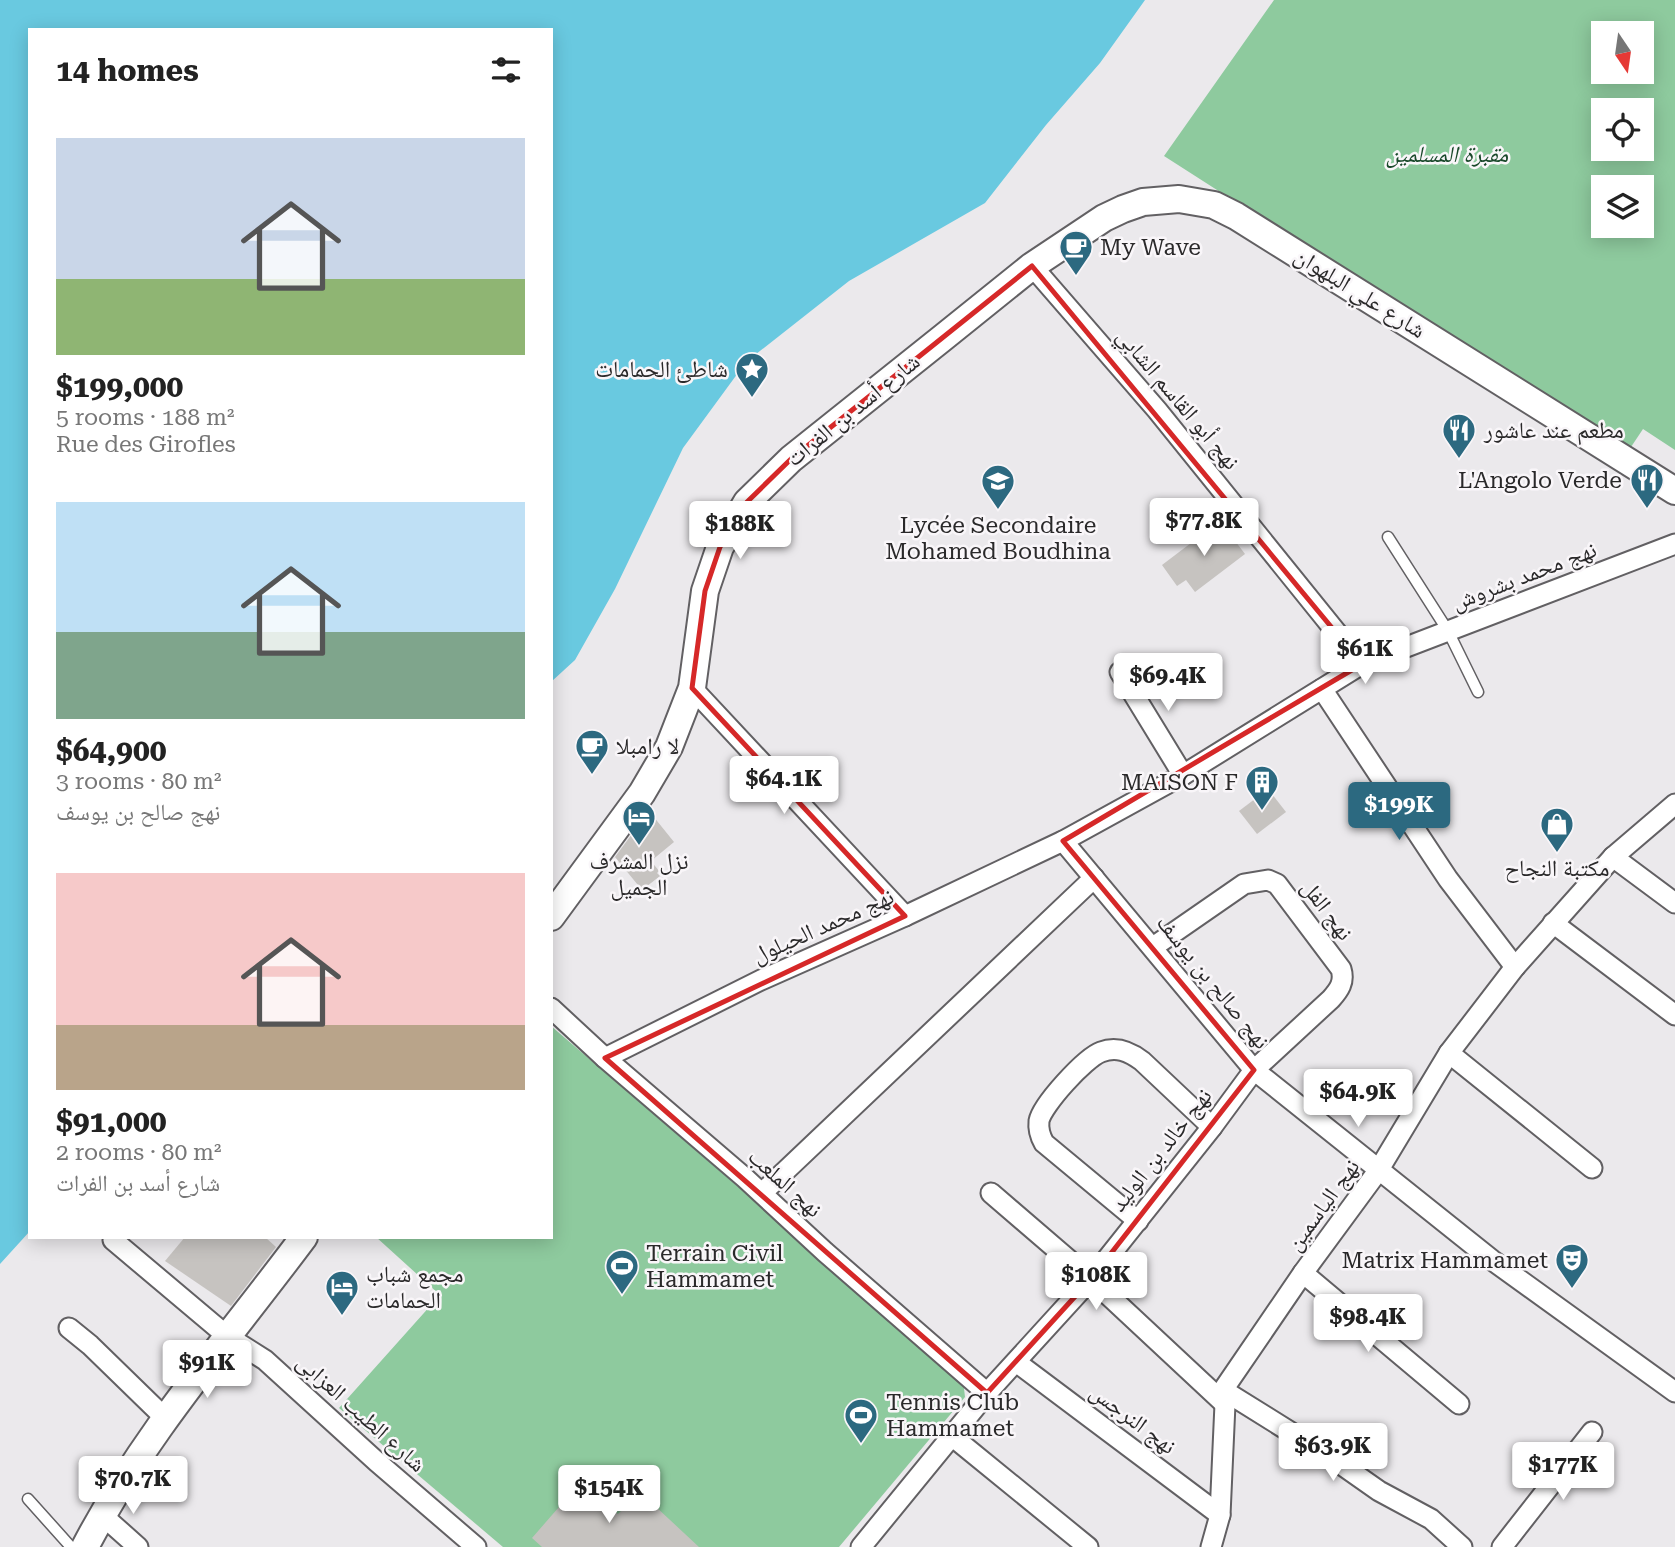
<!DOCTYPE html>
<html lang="en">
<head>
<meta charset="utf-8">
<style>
	:root { --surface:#fff; --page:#f2f2f2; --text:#222; --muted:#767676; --accent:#2c6980 }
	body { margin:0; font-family:"Roboto Serif","Noto Naskh Arabic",serif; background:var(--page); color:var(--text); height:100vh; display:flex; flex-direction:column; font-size:26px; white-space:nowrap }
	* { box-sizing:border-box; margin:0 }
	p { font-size:23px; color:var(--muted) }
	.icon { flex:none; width:38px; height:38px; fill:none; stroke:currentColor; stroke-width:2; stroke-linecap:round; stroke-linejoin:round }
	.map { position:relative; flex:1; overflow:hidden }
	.sheet { position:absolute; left:28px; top:28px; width:525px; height:1211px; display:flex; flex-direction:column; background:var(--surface); border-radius:0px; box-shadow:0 4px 18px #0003 }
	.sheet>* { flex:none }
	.needle { width:46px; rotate:167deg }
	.buttons { position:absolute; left:1591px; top:21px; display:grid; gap:14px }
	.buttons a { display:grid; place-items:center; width:63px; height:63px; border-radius:0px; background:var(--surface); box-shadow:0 4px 18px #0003; font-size:35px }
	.price { position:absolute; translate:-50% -60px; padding:0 16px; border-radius:7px; background:#fff; color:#222; font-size:23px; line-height:46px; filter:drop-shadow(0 2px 4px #0008) }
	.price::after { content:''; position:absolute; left:50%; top:42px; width:21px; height:16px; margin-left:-10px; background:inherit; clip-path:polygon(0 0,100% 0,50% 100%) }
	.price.selected { background:var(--accent); color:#fff }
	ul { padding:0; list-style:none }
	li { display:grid; align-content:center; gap:14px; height:371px; padding:0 28px }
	li span { display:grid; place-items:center; height:217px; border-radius:0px; color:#555 }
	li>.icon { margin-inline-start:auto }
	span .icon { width:126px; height:126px; fill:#fffc; stroke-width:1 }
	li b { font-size:30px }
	h2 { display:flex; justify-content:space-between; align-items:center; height:84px; padding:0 28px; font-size:30px }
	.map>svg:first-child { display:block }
	.green { fill:#8eca9e; fill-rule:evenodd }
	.water { fill:#69c9e0 }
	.building { fill:#c6c3c0 }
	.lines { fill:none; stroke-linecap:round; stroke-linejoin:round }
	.lane-casing { stroke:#626063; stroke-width:13 }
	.street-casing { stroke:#626063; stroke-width:23 }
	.secondary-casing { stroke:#626063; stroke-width:30 }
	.lane { stroke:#fff; stroke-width:10 }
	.street { stroke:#fff; stroke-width:19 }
	.secondary { stroke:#fff; stroke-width:26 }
	.marked { fill:none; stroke:#d62828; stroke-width:5; stroke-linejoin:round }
	.labels { text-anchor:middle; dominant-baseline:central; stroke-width:5; stroke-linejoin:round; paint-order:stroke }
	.park-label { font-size:23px; font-style:italic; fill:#19492a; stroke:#f9f6f9 }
	.poi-label { font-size:23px; fill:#2a292a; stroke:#f9f6f9; text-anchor:start }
	.street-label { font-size:23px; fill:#2a292a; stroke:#f9f6f9 }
</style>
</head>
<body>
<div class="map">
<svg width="1675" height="1547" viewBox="0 0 1675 1547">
	<rect width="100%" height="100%" fill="#ebe9ec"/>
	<g class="green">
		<path d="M1274,0H1675V450L1643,429L1627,453L1164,156ZM1603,33H1642V72H1603ZM1603,110H1642V149H1603ZM1603,187H1642V226H1603Z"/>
		<polygon points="551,1026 963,1380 965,1397 839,1547 503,1547 339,1408 440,1295 376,1237 551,1237"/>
	</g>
	<polygon class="water" points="0,0 1145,0 1100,63 1046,125 985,203 849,281 746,362 683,448 615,589 575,660 551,682 551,30 30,30 30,1231 0,1264"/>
	<g class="building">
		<polygon points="1220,521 1245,554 1195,592 1186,580 1177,586 1162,565"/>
		<polygon points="1268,789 1286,812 1257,834 1239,811"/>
		<polygon points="649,811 674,842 651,861 659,871 657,873 660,876 642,890 615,857"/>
		<polygon points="185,1237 265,1237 276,1247 231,1306 165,1261"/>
		<polygon points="579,1484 618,1514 640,1492 699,1547 542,1547 532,1538"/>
	</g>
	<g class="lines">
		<defs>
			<g id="lane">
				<polyline points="1388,537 1448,631 1478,692"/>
				<polyline points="28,1499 71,1547"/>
			</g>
			<g id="street">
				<polyline points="1032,266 1157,410 1362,664"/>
				<polyline points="1120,672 1183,775"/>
				<polyline points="692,688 905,916"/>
				<polyline points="1322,689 1448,879 1515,967"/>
				<polyline points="1063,841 1254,1070 1492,1260 1675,1392"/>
				<polyline points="1613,857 1675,903"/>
				<polyline points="1553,923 1675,1015"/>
				<polyline points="551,1008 605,1058 745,1178 825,1252 987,1393"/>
				<polyline points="1449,1053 1592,1168"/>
				<polyline points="605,1058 761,980 905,916 1063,841 1183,775 1362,664 1675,544"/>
				<polyline points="762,1193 1094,878"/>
				<polyline points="991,1193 1091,1279 1225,1404"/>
				<path d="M1138,1221L1044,1143C1040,1136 1038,1130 1039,1121C1042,1105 1085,1058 1101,1052C1116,1046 1129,1051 1142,1061L1212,1127"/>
				<polyline points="113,1240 227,1336 265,1360 376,1461 476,1547"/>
				<polyline points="1303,1273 1459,1404"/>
				<polyline points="69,1328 90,1345 165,1418"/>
				<polyline points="1016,1362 1220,1515"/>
				<polyline points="1223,1390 1332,1458 1379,1491 1431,1519 1462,1547"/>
				<polyline points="953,1437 1088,1547"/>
				<polyline points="102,1515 138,1547"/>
				<path d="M861,1547L987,1393L1091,1279L1212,1127L1254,1070L1331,999C1339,990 1345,982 1341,969L1277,884L1268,880L1244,884L1153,947"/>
				<polyline points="1211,1547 1220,1515 1225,1404 1223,1390 1303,1273 1378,1171 1449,1053 1515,967 1613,857 1675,804"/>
				<polyline points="1502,1547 1592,1432"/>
			</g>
			<g id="secondary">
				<polyline points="551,917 642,793 669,747 692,688 705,591 720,547 747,502 791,459 945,336 1032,266 1104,218 1123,209 1143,202 1179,199 1214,205 1236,216 1675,491"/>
				<path d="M85,1547C144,1434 228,1339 304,1237"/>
			</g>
		</defs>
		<use href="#lane" class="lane-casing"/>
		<use href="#street" class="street-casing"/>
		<use href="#secondary" class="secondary-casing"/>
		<use href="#lane" class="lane"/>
		<use href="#street" class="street"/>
		<use href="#secondary" class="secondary"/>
	</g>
	<path class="marked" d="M1032,266L1362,664L1063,841L1254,1070L1091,1279L987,1393L605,1058L905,916L692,688L705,591L720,547L747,502L791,459Z"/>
	<defs>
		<symbol id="cafe-pin" viewBox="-11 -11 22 30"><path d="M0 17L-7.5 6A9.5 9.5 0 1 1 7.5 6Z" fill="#2c6980" stroke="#f9f6f9"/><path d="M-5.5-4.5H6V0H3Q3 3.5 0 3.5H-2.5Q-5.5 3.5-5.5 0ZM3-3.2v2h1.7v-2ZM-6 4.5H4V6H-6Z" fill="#fff"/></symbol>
		<symbol id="sight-pin" viewBox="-11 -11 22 30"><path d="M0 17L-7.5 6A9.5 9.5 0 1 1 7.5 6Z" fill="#2c6980" stroke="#f9f6f9"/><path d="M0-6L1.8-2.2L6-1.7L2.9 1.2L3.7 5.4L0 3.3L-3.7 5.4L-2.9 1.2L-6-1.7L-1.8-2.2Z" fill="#fff"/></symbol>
		<symbol id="restaurant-pin" viewBox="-11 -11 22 30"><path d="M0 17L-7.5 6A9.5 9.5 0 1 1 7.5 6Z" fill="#2c6980" stroke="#f9f6f9"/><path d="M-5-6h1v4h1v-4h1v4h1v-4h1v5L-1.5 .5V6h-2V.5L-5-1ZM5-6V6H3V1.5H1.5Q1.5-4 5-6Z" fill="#fff"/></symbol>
		<symbol id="school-pin" viewBox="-11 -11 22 30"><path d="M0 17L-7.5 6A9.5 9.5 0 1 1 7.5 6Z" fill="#2c6980" stroke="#f9f6f9"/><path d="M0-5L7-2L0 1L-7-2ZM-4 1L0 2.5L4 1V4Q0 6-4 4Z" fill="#fff"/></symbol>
		<symbol id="building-pin" viewBox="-11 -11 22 30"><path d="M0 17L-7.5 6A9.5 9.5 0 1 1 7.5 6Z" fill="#2c6980" stroke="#f9f6f9"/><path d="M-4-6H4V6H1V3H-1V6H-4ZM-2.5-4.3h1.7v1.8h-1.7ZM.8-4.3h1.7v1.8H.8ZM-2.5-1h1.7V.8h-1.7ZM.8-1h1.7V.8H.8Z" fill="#fff"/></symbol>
		<symbol id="hotel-pin" viewBox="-11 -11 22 30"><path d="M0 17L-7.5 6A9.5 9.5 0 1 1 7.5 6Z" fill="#2c6980" stroke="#f9f6f9"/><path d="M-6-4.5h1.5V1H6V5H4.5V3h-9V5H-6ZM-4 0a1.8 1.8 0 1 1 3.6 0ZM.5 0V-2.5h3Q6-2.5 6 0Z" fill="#fff"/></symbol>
		<symbol id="shop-pin" viewBox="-11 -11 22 30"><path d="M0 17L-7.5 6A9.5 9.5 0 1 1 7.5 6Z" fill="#2c6980" stroke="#f9f6f9"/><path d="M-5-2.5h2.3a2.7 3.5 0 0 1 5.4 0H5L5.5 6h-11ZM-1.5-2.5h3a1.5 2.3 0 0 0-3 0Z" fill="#fff"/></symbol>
		<symbol id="theatre-pin" viewBox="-11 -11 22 30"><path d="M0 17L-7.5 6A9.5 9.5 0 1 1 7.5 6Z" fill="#2c6980" stroke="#f9f6f9"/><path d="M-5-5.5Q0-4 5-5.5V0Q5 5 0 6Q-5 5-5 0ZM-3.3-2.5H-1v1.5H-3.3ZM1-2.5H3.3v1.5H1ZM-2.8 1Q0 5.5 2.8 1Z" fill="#fff"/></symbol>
		<symbol id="stadium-pin" viewBox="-11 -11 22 30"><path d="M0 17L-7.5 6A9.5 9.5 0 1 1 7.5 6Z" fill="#2c6980" stroke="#f9f6f9"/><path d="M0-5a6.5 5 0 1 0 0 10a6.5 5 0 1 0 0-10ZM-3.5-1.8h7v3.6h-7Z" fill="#fff"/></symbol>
	</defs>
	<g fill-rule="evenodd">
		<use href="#cafe-pin" x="1057" y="228" width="38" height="52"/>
		<use href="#sight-pin" x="733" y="350" width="38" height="52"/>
		<use href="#restaurant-pin" x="1440" y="411" width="38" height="52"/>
		<use href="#restaurant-pin" x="1628" y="461" width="38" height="52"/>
		<use href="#school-pin" x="979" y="462" width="38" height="52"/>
		<use href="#cafe-pin" x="573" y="727" width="38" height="52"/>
		<use href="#building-pin" x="1243" y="763" width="38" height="52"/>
		<use href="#hotel-pin" x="620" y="798" width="38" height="52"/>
		<use href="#shop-pin" x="1538" y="805" width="38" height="52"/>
		<use href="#theatre-pin" x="1553" y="1241" width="38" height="52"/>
		<use href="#stadium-pin" x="603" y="1247" width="38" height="52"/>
		<use href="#hotel-pin" x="323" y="1268" width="38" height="52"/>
		<use href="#stadium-pin" x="842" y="1396" width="38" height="52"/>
	</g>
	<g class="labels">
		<g class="park-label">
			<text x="1447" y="154">مقبرة المسلمين</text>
		</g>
		<g class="poi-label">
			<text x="1100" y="247">My Wave</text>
			<text x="728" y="369" text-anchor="end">شاطئ الحمامات</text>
			<text x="1484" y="430">مطعم عند عاشور</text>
			<text x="1622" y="480" text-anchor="end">L'Angolo Verde</text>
			<text x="998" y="525" text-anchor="middle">Lycée Secondaire<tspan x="998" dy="26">Mohamed Boudhina</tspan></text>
			<text x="616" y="746">لا رامبلا</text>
			<text x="1238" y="782" text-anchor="end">MAISON F</text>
			<text x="639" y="861" text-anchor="middle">نزل المشرف<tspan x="639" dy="26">الجميل</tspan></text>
			<text x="1557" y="868" text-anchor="middle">مكتبة النجاح</text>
			<text x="646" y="1253">Terrain Civil<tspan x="646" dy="26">Hammamet</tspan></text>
			<text x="1548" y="1260" text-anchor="end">Matrix Hammamet</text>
			<text x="366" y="1274">مجمع شباب<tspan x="366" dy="26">الحمامات</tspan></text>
			<text x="886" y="1402">Tennis Club<tspan x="886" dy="26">Hammamet</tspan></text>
		</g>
		<g class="street-label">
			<text transform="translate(1360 293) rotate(32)">شارع علي البلهوان</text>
			<text transform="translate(1178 399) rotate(50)">نهج أبو القاسم الشابي</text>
			<text transform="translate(853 410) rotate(-39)">شارع أسد بن الفرات</text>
			<text transform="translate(1524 576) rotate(-21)">نهج محمد بشروش</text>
			<text transform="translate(1327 910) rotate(53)">نهج الفل</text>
			<text transform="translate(823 926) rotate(-24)">نهج محمد الحيلول</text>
			<text transform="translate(1213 982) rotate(51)">نهج صالح بن يوسف</text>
			<text transform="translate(1161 1150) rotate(-52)">نهج خالد بن الوليد</text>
			<text transform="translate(785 1183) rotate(42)">نهج الملعب</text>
			<text transform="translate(1323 1205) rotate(-54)">نهج الياسمين</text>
			<text transform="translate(361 1413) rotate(42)">شارع الطيب العزابى</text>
			<text transform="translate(1133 1419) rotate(37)">نهج النرجس</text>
		</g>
	</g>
</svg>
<div class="buttons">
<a><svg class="needle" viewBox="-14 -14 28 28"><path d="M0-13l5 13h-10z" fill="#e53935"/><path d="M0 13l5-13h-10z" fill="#767676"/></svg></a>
<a><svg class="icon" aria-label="locate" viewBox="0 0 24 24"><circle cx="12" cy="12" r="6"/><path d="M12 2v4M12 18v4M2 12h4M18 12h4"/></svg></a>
<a><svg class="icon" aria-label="layers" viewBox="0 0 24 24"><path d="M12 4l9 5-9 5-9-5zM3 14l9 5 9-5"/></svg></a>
</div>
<b class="price" style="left:1204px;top:558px">$77.8K</b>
<b class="price" style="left:740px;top:561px">$188K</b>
<b class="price" style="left:1365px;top:686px">$61K</b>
<b class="price" style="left:1168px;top:713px">$69.4K</b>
<b class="price" style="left:784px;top:816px">$64.1K</b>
<b class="price selected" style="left:1399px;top:842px">$199K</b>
<b class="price" style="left:1358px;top:1129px">$64.9K</b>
<b class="price" style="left:1096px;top:1312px">$108K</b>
<b class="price" style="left:1368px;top:1354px">$98.4K</b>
<b class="price" style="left:207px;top:1400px">$91K</b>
<b class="price" style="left:1333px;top:1483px">$63.9K</b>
<b class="price" style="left:1563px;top:1502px">$177K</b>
<b class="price" style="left:133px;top:1516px">$70.7K</b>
<b class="price" style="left:609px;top:1525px">$154K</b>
<section class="sheet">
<h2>14 homes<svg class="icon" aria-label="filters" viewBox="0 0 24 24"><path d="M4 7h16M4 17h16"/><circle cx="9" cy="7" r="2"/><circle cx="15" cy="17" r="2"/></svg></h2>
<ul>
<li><span style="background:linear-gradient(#c9d6e8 65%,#8fb573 0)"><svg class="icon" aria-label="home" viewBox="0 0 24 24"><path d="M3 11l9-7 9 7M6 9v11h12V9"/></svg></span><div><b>$199,000</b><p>5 rooms · 188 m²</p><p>Rue des Girofles</p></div></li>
<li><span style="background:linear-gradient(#bfe0f5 60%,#7fa58c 0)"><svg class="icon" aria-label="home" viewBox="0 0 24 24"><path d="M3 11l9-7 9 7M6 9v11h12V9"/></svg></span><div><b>$64,900</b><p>3 rooms · 80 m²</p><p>نهج صالح بن يوسف</p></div></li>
<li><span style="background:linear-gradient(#f6c9c9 70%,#b9a48a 0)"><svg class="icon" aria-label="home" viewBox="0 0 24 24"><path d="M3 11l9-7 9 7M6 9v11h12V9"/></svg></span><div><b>$91,000</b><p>2 rooms · 80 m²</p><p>شارع أسد بن الفرات</p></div></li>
</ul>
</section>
</div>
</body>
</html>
